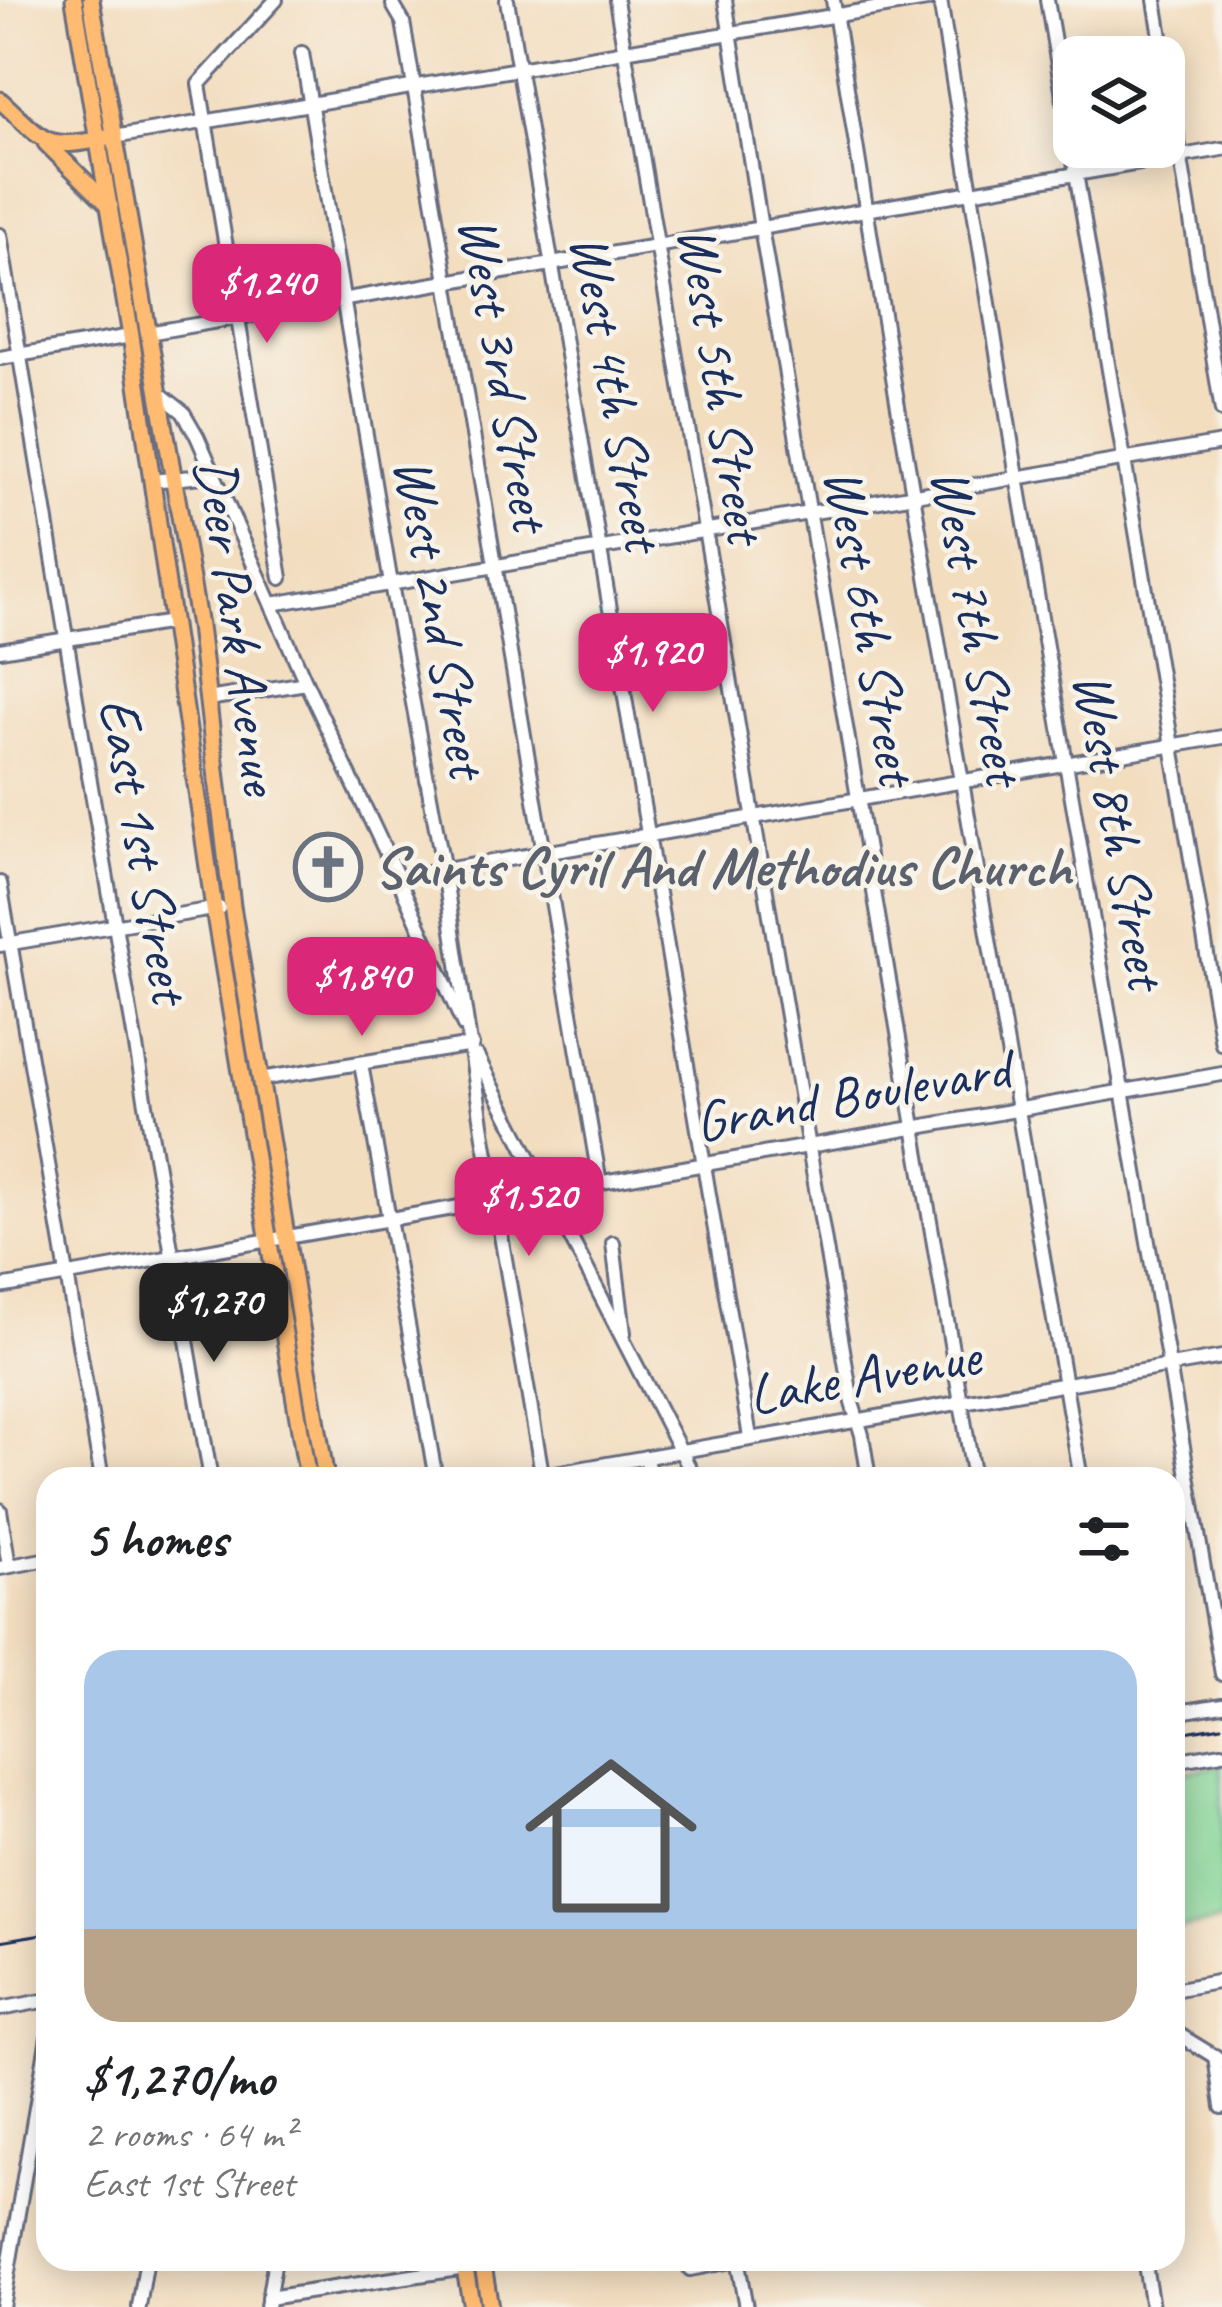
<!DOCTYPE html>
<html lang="en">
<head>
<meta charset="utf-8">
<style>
	:root { --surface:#fff; --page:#f2f2f2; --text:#202124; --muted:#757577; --accent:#db2777 }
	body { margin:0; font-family:Caveat,sans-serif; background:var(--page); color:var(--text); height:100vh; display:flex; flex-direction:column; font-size:45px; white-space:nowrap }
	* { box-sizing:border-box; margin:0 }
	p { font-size:39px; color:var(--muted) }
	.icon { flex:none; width:66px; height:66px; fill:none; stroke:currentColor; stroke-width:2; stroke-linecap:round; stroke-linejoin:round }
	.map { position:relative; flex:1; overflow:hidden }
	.panel { position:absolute; left:36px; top:1467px; width:1149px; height:804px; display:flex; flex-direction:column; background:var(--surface); border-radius:36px; box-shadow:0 6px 30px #0003 }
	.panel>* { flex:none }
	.tools { position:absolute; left:1053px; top:36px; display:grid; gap:24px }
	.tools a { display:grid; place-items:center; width:132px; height:132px; border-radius:24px; background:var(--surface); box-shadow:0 6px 30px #0003; font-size:60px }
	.price { position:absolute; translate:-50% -102px; padding:0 27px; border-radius:24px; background:var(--accent); color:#fff; font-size:39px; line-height:78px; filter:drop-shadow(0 3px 6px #0008) }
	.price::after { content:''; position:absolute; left:50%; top:72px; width:36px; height:27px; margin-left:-18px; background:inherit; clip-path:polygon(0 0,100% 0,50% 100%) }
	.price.active { background:#222; color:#fff }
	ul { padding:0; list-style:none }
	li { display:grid; align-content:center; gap:24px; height:636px; padding:0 48px }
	li span { display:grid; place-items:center; height:372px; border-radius:36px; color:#555 }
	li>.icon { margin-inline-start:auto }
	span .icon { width:216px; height:216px; fill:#fffc; stroke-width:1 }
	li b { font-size:51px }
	h2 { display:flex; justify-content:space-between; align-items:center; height:144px; padding:0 48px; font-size:51px }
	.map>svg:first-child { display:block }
	.green { fill:#81d495; stroke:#4e827a; stroke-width:3 }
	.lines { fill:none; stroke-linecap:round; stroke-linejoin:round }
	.minor-casing { stroke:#676c80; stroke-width:18 }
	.major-casing { stroke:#676c80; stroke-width:21 }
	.minor { stroke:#fff; stroke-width:12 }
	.major { stroke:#ffbb71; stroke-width:15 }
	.rail { stroke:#1b2f5e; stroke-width:3 }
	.labels { text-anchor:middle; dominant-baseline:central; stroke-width:9; stroke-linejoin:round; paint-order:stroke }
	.street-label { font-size:57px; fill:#1b2f5e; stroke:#f7f3e8 }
	.worship-label { font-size:57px; font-weight:bold; fill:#5b616d; stroke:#f7f3e8; text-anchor:start }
</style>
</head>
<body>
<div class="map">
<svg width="1222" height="2307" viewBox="0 0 1222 2307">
	<rect width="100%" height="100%" fill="#f7f3e8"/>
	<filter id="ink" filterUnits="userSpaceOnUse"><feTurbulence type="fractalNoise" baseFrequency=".00833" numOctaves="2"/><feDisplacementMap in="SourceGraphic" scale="24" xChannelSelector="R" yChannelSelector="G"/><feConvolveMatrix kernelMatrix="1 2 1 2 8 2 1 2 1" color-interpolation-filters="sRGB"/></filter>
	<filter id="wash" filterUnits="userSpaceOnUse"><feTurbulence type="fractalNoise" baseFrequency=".004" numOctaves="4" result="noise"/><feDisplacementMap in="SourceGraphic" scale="48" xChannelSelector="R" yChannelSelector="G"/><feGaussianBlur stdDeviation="2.7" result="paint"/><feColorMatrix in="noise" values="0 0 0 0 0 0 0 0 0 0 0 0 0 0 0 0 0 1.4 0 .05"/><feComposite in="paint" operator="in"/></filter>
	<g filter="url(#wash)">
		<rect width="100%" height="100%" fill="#f3ddbf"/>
		<polygon class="green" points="1222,1765 1222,1921 1173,1930 1173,1774"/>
	</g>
	<g filter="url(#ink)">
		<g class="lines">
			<defs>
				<g id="minor">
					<polyline points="276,0 199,84 281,578"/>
					<polyline points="507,0 750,1437"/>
					<polyline points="616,0 852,1403 862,1435 869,1479"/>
					<polyline points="725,0 761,228 974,1479"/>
					<polyline points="833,0 893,377 1081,1479"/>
					<polyline points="940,0 1017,477 1222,1674"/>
					<polyline points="1047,0 1222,1044"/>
					<polyline points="1155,0 1222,411"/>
					<polyline points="393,5 403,22 600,1183"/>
					<polyline points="302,53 391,584 444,871 484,1137 543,1479"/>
					<polyline points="114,137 927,0"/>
					<polyline points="0,235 82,735 211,1479"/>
					<polyline points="148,333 1222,149"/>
					<polyline points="0,358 131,336"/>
					<polyline points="159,393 183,412 197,436 306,683 398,878 464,1026"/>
					<polyline points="151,481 213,475"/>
					<polyline points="272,604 1222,443"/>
					<polyline points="0,650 172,622"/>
					<polyline points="208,699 306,683"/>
					<polyline points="398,878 1222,737"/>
					<polyline points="0,883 102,1479"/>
					<polyline points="0,945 219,908"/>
					<polyline points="477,1056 695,1479"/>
					<polyline points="361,1064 436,1479"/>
					<polyline points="260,1079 472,1045"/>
					<polyline points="613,1243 624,1333"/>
					<polyline points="0,1287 1222,1074"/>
					<polyline points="646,1457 650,1479"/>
					<polyline points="521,1479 1222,1357"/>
					<polyline points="0,1510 9,1566"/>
					<polyline points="0,1568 48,1559"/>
					<polyline points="1173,1713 1222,1705"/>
					<polyline points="1173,1761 1222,1753"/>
					<polyline points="1173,1990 1222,1981"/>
					<polyline points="0,2009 48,2000"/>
					<polyline points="1173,2031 1222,2061"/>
					<polyline points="1215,2056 1222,2107"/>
					<polyline points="737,2259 746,2307"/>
					<polyline points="1144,2259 1152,2307"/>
					<polyline points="690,2269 737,2260"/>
					<polyline points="268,2298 465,2268"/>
					<polyline points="2,2307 48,2037"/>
					<polyline points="139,2307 147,2259"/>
					<polyline points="267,2307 275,2259"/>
				</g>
				<g id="major">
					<polyline points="74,0 131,336 214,909 308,1479"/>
					<polyline points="91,0 199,626 232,906 326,1479"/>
					<path d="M0,100C44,140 43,152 105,138"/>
					<polyline points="46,143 110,206"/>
					<polyline points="463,2259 472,2307"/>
					<polyline points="482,2259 490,2307"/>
				</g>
			</defs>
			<use href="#minor" class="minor-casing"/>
			<use href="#major" class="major-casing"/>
			<use href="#minor" class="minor"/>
			<use href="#major" class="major"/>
			<g class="rail">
				<polyline points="1173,1734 1222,1726"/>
				<polyline points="0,1941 48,1933"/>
			</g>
		</g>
	</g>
	<defs>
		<symbol id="church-ring" viewBox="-11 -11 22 22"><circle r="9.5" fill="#f7f3e8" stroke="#6b7280" stroke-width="1.5"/><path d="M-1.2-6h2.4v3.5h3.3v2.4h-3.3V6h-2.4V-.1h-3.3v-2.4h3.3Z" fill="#6b7280"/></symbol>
	</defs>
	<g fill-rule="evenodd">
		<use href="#church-ring" x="290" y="829" width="76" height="76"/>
	</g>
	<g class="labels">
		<g class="street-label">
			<text transform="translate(505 373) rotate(80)">West 3rd Street</text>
			<text transform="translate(722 384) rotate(81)">West 5th Street</text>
			<text transform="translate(617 392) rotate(80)">West 4th Street</text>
			<text transform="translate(441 617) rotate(80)">West 2nd Street</text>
			<text transform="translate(239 626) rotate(82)">Deer Park Avenue</text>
			<text transform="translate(871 626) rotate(80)">West 6th Street</text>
			<text transform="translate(978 626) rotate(80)">West 7th Street</text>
			<text transform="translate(1120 830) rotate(80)">West 8th Street</text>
			<text transform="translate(145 850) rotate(80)">East 1st Street</text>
			<text transform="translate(852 1095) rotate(-10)">Grand Boulevard</text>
			<text transform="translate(864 1375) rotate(-10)">Lake Avenue</text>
		</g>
		<g class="worship-label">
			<text x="374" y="867">Saints Cyril And Methodius Church</text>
		</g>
	</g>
</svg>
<div class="tools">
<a><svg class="icon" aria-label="layers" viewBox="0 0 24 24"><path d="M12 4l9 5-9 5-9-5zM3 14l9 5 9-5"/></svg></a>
</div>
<b class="price" style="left:267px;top:346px">$1,240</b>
<b class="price" style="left:653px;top:715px">$1,920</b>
<b class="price" style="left:362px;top:1039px">$1,840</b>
<b class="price" style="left:529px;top:1259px">$1,520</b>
<b class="price active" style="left:214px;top:1365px">$1,270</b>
<section class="panel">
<h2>5 homes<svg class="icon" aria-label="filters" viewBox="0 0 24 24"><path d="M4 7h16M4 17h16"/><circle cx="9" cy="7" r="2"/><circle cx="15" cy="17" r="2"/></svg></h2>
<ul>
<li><span style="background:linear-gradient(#a9c7e8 75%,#b9a48a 0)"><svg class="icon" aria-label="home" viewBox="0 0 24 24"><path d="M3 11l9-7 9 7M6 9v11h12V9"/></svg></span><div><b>$1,270/mo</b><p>2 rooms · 64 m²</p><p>East 1st Street</p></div></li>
</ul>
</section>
</div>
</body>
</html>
